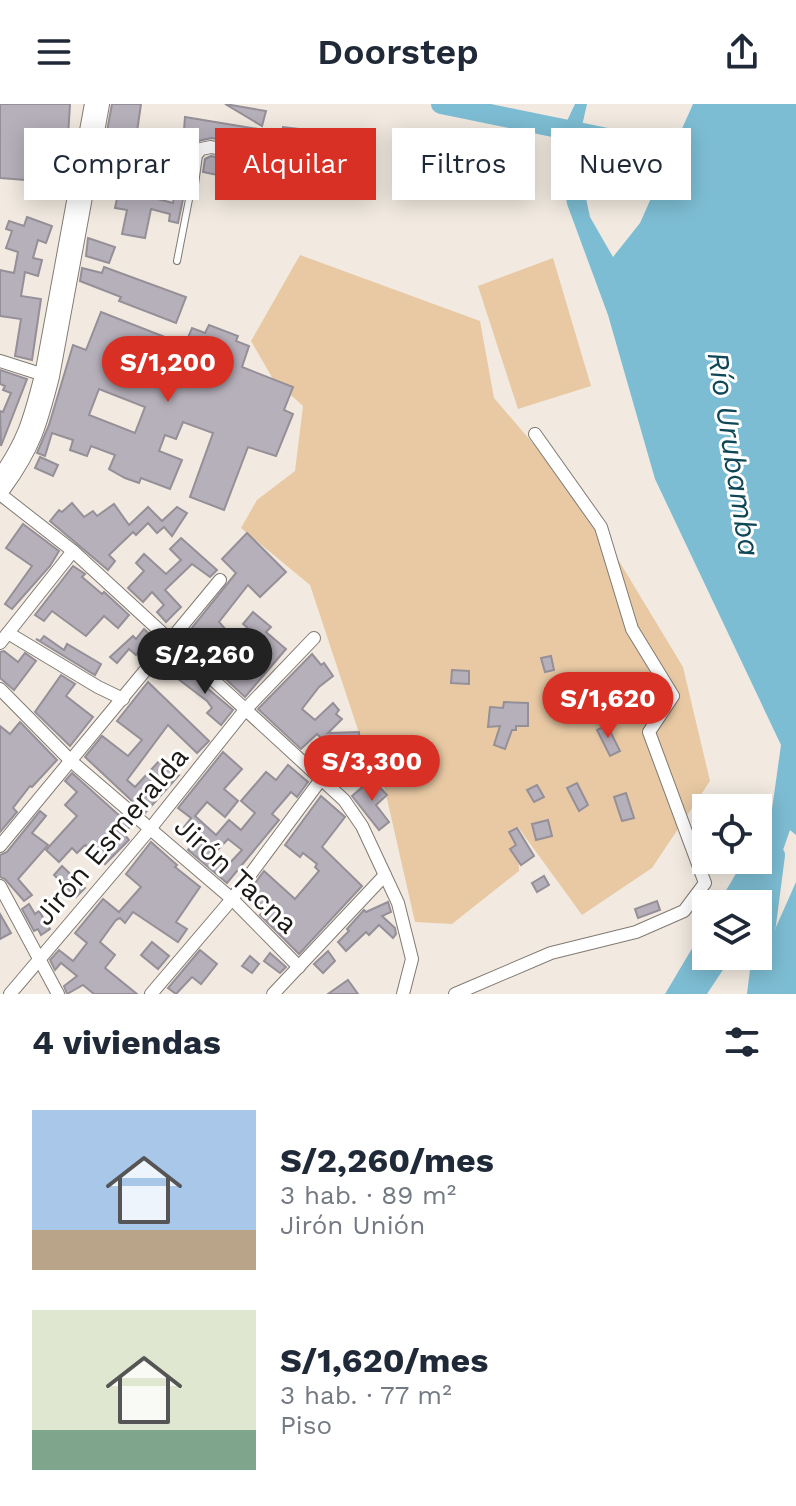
<!DOCTYPE html>
<html lang="es">
<head>
<meta charset="utf-8">
<style>
	:root { --surface:#fff; --page:#f6f6f7; --text:#1f2937; --muted:#747a83; --accent:#d93025 }
	body { margin:0; font-family:"Work Sans",sans-serif; background:var(--page); color:var(--text); height:100vh; display:flex; flex-direction:column; font-size:30px; white-space:nowrap }
	* { box-sizing:border-box; margin:0 }
	p { font-size:26px; color:var(--muted) }
	.icon { flex:none; width:44px; height:44px; fill:none; stroke:currentColor; stroke-width:2; stroke-linecap:round; stroke-linejoin:round }
	.map { position:relative; height:890px; overflow:hidden }
	.details { display:flex; flex-direction:column; background:var(--surface); flex:1 }
	.details>* { flex:none }
	.guide { position:absolute; left:24px; top:24px; width:748px; height:72px; display:flex; gap:16px }
	.controls { position:absolute; left:692px; top:690px; display:grid; gap:16px }
	.controls a { display:grid; place-items:center; width:80px; height:80px; border-radius:0px; background:var(--surface); box-shadow:0 4px 20px #0003; font-size:40px }
	.price { position:absolute; translate:-50% -68px; padding:0 18px; border-radius:28px; background:var(--accent); color:#fff; font-size:26px; line-height:52px; filter:drop-shadow(0 2px 4px #0008) }
	.price::after { content:''; position:absolute; left:50%; top:48px; width:24px; height:18px; margin-left:-12px; background:inherit; clip-path:polygon(0 0,100% 0,50% 100%) }
	.price.active { background:#222; color:#fff }
	ul { padding:0; list-style:none }
	li { display:flex; align-items:center; gap:24px; height:200px; padding:0 32px }
	li span { display:grid; place-items:center; flex:none; width:224px; height:160px; border-radius:0px; color:#555 }
	li>.icon { margin-inline-start:auto }
	span .icon { width:96px; height:96px; fill:#fffc; stroke-width:1 }
	li b { font-size:34px }
	h2 { display:flex; justify-content:space-between; align-items:center; height:96px; padding:0 32px; font-size:34px }
	.tag { padding:0 28px; border-radius:0px; background:var(--surface); box-shadow:0 4px 20px #0003; font-size:28px; line-height:72px }
	.tag.active { background:var(--accent); color:#fff }
	header { display:flex; justify-content:space-between; align-items:center; height:104px; padding:0 32px; background:var(--surface); font-size:36px; font-weight:600 }
	.map>svg:first-child { display:block }
	.green { fill:#e8c9a4 }
	.water { fill:#7dbdd3 }
	.lines { fill:none; stroke-linecap:round; stroke-linejoin:round }
	.river { stroke:#7dbdd3; stroke-width:20 }
	.building { fill:#b6b0ba; stroke:#958f98; stroke-width:2; fill-rule:evenodd }
	.lane-casing { stroke:#817a72; stroke-width:8 }
	.street-casing { stroke:#817a72; stroke-width:14 }
	.highway-casing { stroke:#817a72; stroke-width:26 }
	.lane { stroke:#fff; stroke-width:6 }
	.street { stroke:#fff; stroke-width:12 }
	.highway { stroke:#fff; stroke-width:24 }
	.labels { text-anchor:middle; dominant-baseline:central; stroke-width:6; stroke-linejoin:round; paint-order:stroke }
	.street-label { font-size:28px; fill:#1b1815; stroke:#fff }
	.water-label { font-size:30px; font-style:italic; fill:#0f4757; stroke:#fff }
</style>
</head>
<body>
<header><svg class="icon" aria-label="menu" viewBox="0 0 24 24"><path d="M4 6h16M4 12h16M4 18h16"/></svg>Doorstep<svg class="icon" aria-label="share" viewBox="0 0 24 24"><path d="M12 15V3M7 8l5-5 5 5M5 13v7h14v-7"/></svg></header>
<div class="map">
<svg width="796" height="890" viewBox="0 0 796 890">
	<rect width="100%" height="100%" fill="#f2eae0"/>
	<g class="green">
		<polygon points="300,151 480,217 494,294 584,399 683,563 710,677 652,764 582,811 518,723 519,767 452,820 415,818 382,673 362,638 310,481 241,424 257,396 295,367 303,302 273,275 251,237"/>
		<polygon points="553,154 591,282 518,305 478,182"/>
	</g>
	<g class="water">
		<polygon points="575,0 587,0 576,48 590,113 613,153 640,119 693,0 796,0 796,731 790,726 763,803 758,811 758,800 718,800 744,756 758,756 758,730 772,705 781,641 655,375 608,211 567,100 557,38"/>
		<polygon points="796,778 796,890 757,890 776,823"/>
		<polygon points="706,821 706,852 732,852 707,890 665,890"/>
	</g>
	<g class="lines">
		<g class="river">
			<polyline points="441,0 700,53"/>
			<polyline points="757,890 775,751"/>
		</g>
	</g>
	<g class="building">
		<polygon points="0,0 70,0 66,64 52,62 50,78 0,74"/>
		<polygon points="112,0 141,0 137,28 121,27 117,61 114,61 114,66 100,65"/>
		<polygon points="225,0 266,7 262,22"/>
		<polygon points="185,13 282,29 283,23 309,26 307,33 340,38 338,50 238,35 237,40 212,34 198,37 180,35 179,49 169,48 171,25 184,26"/>
		<polygon points="151,49 152,62 141,62 140,50"/>
		<polygon points="211,52 264,64 261,80 203,68 205,55"/>
		<polygon points="286,69 300,74 294,92 266,83 269,75 282,79"/>
		<polygon points="119,85 173,99 175,88 184,90 178,119 169,117 170,110 151,105 145,134 122,130 127,106 115,104"/>
		<polygon points="27,113 52,122 46,139 38,136 33,154 42,156 38,172 25,168 21,192 41,195 32,256 15,252 21,215 0,212 0,166 14,169 18,148 6,144 12,127 6,125 9,117 24,122"/>
		<polygon points="88,134 115,143 109,159 86,152"/>
		<polygon points="104,163 186,193 176,219 119,197 121,193 80,177 82,164 102,169"/>
		<path d="M101,208L185,241L192,224L205,229L209,221L238,232L236,237L249,242L242,263L293,283L284,306L293,310L276,352L248,343L224,406L190,393L213,329L183,318L176,335L165,331L159,347L182,356L170,385L141,374L139,379L125,374L109,365L115,351L91,342L87,352L70,346L73,336L52,329L45,352L37,349L49,321L73,241L86,246ZM99,285L145,303L135,329L89,311Z"/>
		<polygon points="0,266 27,275 1,342 0,307 3,308 11,289 3,286 5,282 0,280"/>
		<polygon points="40,353 58,361 53,372 35,364"/>
		<polygon points="72,399 84,413 93,407 97,412 114,400 129,421 148,403 162,417 177,403 187,409 172,432 164,423 157,429 148,419 136,431 133,428 109,451 115,457 108,466 50,417 59,406 62,408"/>
		<polygon points="23,420 59,447 50,462 12,505 5,500 32,462 6,444"/>
		<polygon points="247,429 286,468 260,493 248,481 219,518 227,527 210,547 201,540 195,547 183,535 236,469 222,455"/>
		<polygon points="181,434 217,466 210,473 192,460 165,486 181,503 166,518 157,508 164,501 152,488 143,498 128,484 144,467 136,459 144,450 166,470 181,456 170,445"/>
		<polygon points="73,462 85,470 82,473 102,490 104,488 129,511 118,524 104,512 86,532 52,507 44,517 35,511"/>
		<polygon points="253,508 271,523 266,528 286,545 245,593 217,567 240,541 253,552 264,538 243,520"/>
		<polygon points="144,525 157,537 150,546 146,543 143,547 141,545 136,551 129,545 117,559 110,553 133,532 136,535"/>
		<polygon points="44,532 64,546 67,540 101,560 95,571 36,535 40,537"/>
		<polygon points="4,547 18,558 25,549 36,557 14,586 0,574 0,548"/>
		<polygon points="312,550 321,561 324,559 333,572 319,583 302,605 315,616 333,599 339,606 336,610 342,615 328,629 359,628 360,643 331,644 317,630 301,645 258,605"/>
		<polygon points="551,552 554,566 545,568 541,554"/>
		<polygon points="180,561 233,606 221,621 207,609 212,604 207,597 173,571"/>
		<polygon points="452,566 469,567 469,580 451,579"/>
		<polygon points="61,571 75,580 66,592 93,613 70,642 35,608"/>
		<polygon points="148,578 209,637 197,649 168,621 127,676 135,683 161,655 179,671 145,709 85,653 102,632 128,652 142,636 117,617"/>
		<polygon points="576,591 582,602 572,608 565,596"/>
		<polygon points="504,598 528,599 528,622 516,622 516,626 512,626 505,645 494,641 500,622 488,623 490,603 503,604"/>
		<polygon points="20,618 57,656 32,683 30,682 13,704 17,708 0,728 0,622 10,630"/>
		<polygon points="607,621 620,647 610,652 597,626"/>
		<path d="M223,648L242,665L224,685L238,697L225,713L207,698L195,712L216,731L229,716L241,726L255,709L241,697L266,668L276,676L288,661L308,678L297,693L291,688L272,710L279,716L227,779L188,746L198,735L184,723L191,714L178,704ZM228,735L242,746L225,764L212,752Z"/>
		<polygon points="342,659 362,664 360,673 340,668"/>
		<polygon points="72,669 131,722 124,730 129,736 105,760 85,741 77,749 72,744 59,758 46,746 77,712 65,701 77,688 65,677"/>
		<polygon points="372,675 387,691 376,701 389,718 379,726 352,692"/>
		<polygon points="577,679 588,701 579,707 567,684"/>
		<polygon points="537,681 544,693 534,698 527,686"/>
		<polygon points="626,689 634,714 622,717 614,693"/>
		<polygon points="321,692 345,713 322,743 362,782 299,850 260,811 265,806 255,798 261,791 252,783 264,767 295,795 319,767 315,763 317,760 303,749 300,753 285,741"/>
		<polygon points="40,707 46,712 32,729 48,741 18,775 32,791 24,797 5,775 0,773 0,751 7,748"/>
		<polygon points="548,716 552,732 536,736 532,720"/>
		<polygon points="517,724 534,752 521,761 510,745 516,741 509,728"/>
		<polygon points="151,738 177,761 175,763 200,783 176,818 187,825 178,838 133,808 125,819 120,814 116,816 100,838 115,851 105,864 137,890 94,890 83,881 67,890 64,882 77,872 61,859 55,866 50,856 59,846 73,857 87,839 75,829 103,795 119,808 141,783 126,770"/>
		<polygon points="62,762 85,784 76,793 54,771"/>
		<polygon points="544,772 549,781 537,788 532,779"/>
		<polygon points="657,797 660,806 638,814 635,805"/>
		<polygon points="388,798 391,808 382,812 395,824 396,830 393,834 379,821 369,831 366,828 346,847 338,838 349,827 347,825 364,806 366,808"/>
		<polygon points="29,800 35,810 39,807 50,825 41,831 38,825 34,827 22,805"/>
		<polygon points="0,810 11,829 0,835"/>
		<polygon points="152,838 169,852 158,865 141,851"/>
		<polygon points="200,846 217,860 201,880 192,873 176,890 168,884"/>
		<polygon points="328,847 335,857 323,869 314,860"/>
		<polygon points="270,849 286,863 280,869 264,857"/>
		<polygon points="250,852 259,860 252,869 242,862"/>
		<polygon points="348,876 358,890 328,890"/>
	</g>
	<g class="lines">
		<defs>
			<polyline id="lane" points="177,157 192,80"/>
			<g id="street">
				<polyline points="72,71 92,74 192,80 196,51 201,45 211,43 307,64"/>
				<polyline points="0,257 47,272"/>
				<polyline points="0,390 73,447 344,696 362,722 398,799 412,855 403,890"/>
				<polyline points="8,529 98,583 123,595"/>
				<polyline points="0,539 73,447"/>
				<polyline points="0,585 71,657 232,795 299,863"/>
				<polyline points="0,742 220,476"/>
				<polyline points="0,782 58,890"/>
				<polyline points="10,890 150,725 245,606 314,534"/>
				<polyline points="151,890 232,795 322,674"/>
				<polyline points="273,890 385,771"/>
				<polyline points="455,890 551,849 636,828 684,807 705,779 649,628 673,592 632,525 601,423 535,330"/>
			</g>
			<path id="highway" d="M0,381C29,341 35,319 47,272L97,0"/>
		</defs>
		<use href="#lane" class="lane-casing"/>
		<use href="#street" class="street-casing"/>
		<use href="#highway" class="highway-casing"/>
		<use href="#lane" class="lane"/>
		<use href="#street" class="street"/>
		<use href="#highway" class="highway"/>
	</g>
	<g class="labels">
		<g class="street-label">
			<text transform="translate(111 732) rotate(-50)">Jirón Esmeralda</text>
			<text transform="translate(236 771) rotate(43)">Jirón Tacna</text>
		</g>
		<g class="water-label">
			<text transform="translate(734 350) rotate(81)">Río Urubamba</text>
		</g>
	</g>
</svg>
<div class="controls">
<a><svg class="icon" aria-label="locate" viewBox="0 0 24 24"><circle cx="12" cy="12" r="6"/><path d="M12 2v4M12 18v4M2 12h4M18 12h4"/></svg></a>
<a><svg class="icon" aria-label="layers" viewBox="0 0 24 24"><path d="M12 4l9 5-9 5-9-5zM3 14l9 5 9-5"/></svg></a>
</div>
<b class="price" style="left:168px;top:300px">S/1,200</b>
<b class="price active" style="left:205px;top:592px">S/2,260</b>
<b class="price" style="left:608px;top:636px">S/1,620</b>
<b class="price" style="left:372px;top:699px">S/3,300</b>
<div class="guide">
<a class="tag">Comprar</a>
<a class="tag active">Alquilar</a>
<a class="tag">Filtros</a>
<a class="tag">Nuevo</a>
</div>
</div>
<section class="details">
<h2>4 viviendas<svg class="icon" aria-label="filters" viewBox="0 0 24 24"><path d="M4 7h16M4 17h16"/><circle cx="9" cy="7" r="2"/><circle cx="15" cy="17" r="2"/></svg></h2>
<ul>
<li><span style="background:linear-gradient(#a9c7e8 75%,#b9a48a 0)"><svg class="icon" aria-label="home" viewBox="0 0 24 24"><path d="M3 11l9-7 9 7M6 9v11h12V9"/></svg></span><div><b>S/2,260/mes</b><p>3 hab. · 89 m²</p><p>Jirón Unión</p></div></li>
<li><span style="background:linear-gradient(#dfe7d0 75%,#7fa58c 0)"><svg class="icon" aria-label="home" viewBox="0 0 24 24"><path d="M3 11l9-7 9 7M6 9v11h12V9"/></svg></span><div><b>S/1,620/mes</b><p>3 hab. · 77 m²</p><p>Piso</p></div></li>
</ul>
</section>
</body>
</html>
